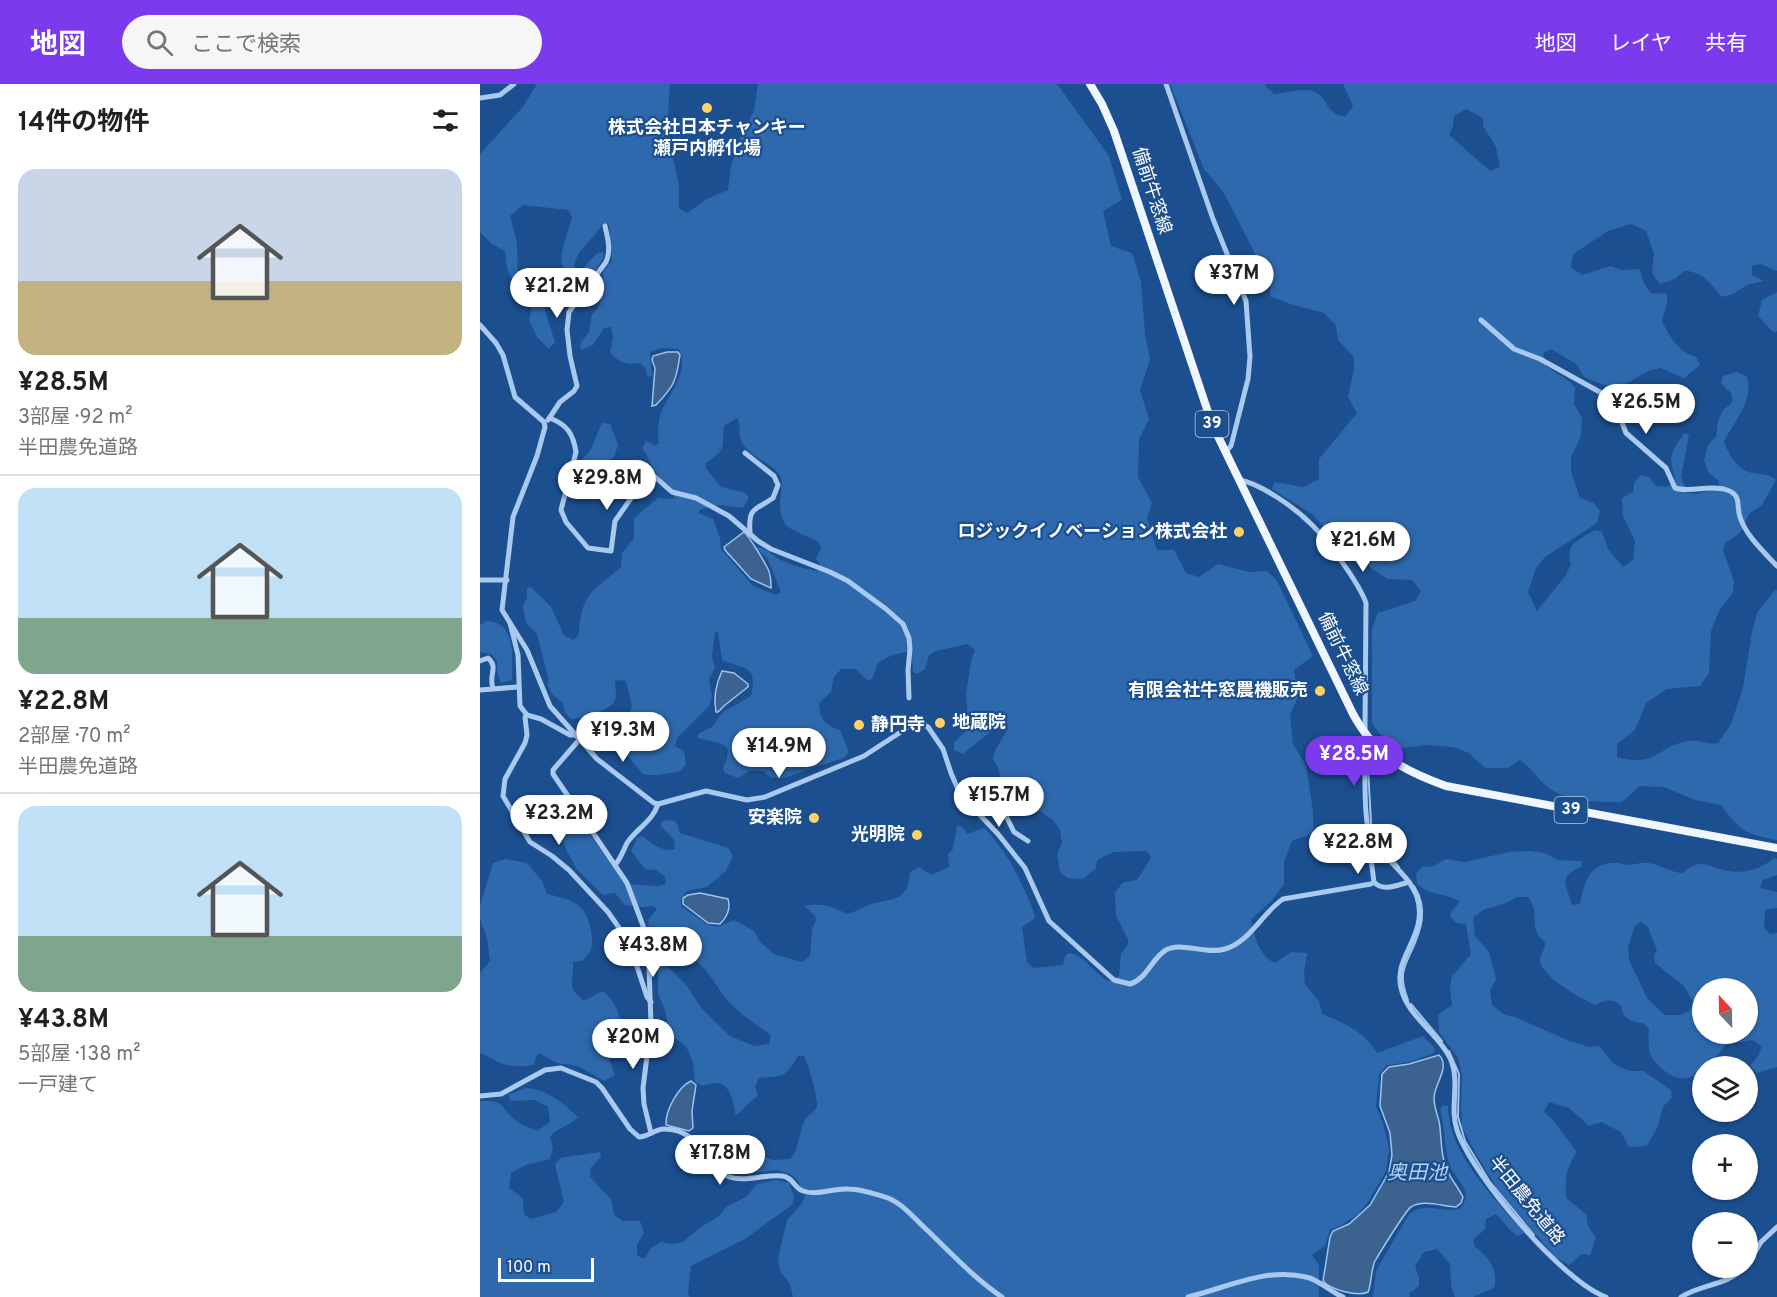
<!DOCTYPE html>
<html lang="ja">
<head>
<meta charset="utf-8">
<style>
	:root { --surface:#fff; --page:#f6f6f6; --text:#202124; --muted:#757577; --line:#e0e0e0; --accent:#7c3aed }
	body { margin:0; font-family:Overpass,"Noto Sans JP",sans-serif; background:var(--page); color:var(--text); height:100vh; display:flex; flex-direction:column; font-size:22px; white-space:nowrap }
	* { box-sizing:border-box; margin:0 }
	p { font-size:20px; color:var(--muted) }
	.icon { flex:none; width:33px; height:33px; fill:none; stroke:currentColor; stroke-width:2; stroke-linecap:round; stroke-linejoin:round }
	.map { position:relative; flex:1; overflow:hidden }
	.details { display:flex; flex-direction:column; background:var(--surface); width:480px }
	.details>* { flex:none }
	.needle { width:39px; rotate:338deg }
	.controls { position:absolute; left:1212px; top:894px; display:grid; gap:12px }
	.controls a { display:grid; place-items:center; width:66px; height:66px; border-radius:50%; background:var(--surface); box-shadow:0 2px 4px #0004; font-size:30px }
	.scale { position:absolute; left:18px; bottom:15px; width:96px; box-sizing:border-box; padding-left:6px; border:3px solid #fff; border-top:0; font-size:16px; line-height:21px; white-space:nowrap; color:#fff; -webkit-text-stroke:4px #1b4f8f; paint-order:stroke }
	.price { position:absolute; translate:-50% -51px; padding:0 14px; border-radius:21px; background:#fff; color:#222; font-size:20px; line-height:39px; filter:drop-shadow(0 2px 3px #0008) }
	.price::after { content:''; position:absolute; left:50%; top:36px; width:18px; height:14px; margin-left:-9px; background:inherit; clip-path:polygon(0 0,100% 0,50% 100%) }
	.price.selected { background:var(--accent); color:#fff }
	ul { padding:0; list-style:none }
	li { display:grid; align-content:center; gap:12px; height:318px; padding:0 18px }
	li+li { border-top:2px solid var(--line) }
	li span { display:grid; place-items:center; height:186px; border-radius:18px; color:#555 }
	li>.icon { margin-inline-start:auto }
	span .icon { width:108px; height:108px; fill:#fffc; stroke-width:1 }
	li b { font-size:26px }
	h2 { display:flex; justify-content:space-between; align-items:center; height:72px; padding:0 18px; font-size:26px }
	header { display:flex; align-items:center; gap:36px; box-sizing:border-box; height:84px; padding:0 30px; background:var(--accent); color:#fff }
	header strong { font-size:28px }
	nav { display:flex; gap:33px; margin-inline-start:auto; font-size:21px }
	.search { width:420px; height:54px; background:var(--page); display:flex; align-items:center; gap:15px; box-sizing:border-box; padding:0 21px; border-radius:33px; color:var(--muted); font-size:22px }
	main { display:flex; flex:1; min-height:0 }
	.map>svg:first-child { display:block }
	.green { fill:#2e69ad; fill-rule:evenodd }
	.water { fill:#3c6290; stroke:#9cc4f0; stroke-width:1.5 }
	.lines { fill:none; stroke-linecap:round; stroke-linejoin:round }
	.stream { stroke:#9cc4f0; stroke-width:2 }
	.street { stroke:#a9c9ee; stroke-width:5 }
	.primary { stroke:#f0f6ff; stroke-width:8 }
	.poi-dot { fill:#ffd166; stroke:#1b4f8f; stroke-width:2 }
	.labels { text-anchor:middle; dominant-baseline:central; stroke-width:4.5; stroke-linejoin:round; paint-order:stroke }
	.shield { fill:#1b4f8f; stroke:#bbcadd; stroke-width:1.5 }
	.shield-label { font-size:16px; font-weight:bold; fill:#fff }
	.poi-label { font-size:18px; font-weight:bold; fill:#fff; stroke:#1b4f8f; text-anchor:end }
	.street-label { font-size:18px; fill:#fff; stroke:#1b4f8f }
	.water-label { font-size:20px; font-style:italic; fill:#b5d3f5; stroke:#1b4f8f }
</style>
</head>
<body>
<header>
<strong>地図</strong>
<div class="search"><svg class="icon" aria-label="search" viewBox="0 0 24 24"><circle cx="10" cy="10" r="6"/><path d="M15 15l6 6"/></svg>ここで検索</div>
<nav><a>地図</a><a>レイヤ</a><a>共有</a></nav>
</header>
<main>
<section class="details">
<h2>14件の物件<svg class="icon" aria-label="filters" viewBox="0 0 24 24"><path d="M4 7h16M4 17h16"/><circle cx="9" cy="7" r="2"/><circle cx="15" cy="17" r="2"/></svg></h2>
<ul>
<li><span style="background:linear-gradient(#c9d6e8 60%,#c2b280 0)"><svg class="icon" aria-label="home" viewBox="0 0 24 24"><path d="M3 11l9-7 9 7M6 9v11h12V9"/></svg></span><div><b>¥28.5M</b><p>3部屋 · 92 m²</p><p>半田農免道路</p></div></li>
<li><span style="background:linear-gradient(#bfe0f5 70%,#7fa58c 0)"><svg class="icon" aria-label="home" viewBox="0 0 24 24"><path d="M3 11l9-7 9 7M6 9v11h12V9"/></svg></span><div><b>¥22.8M</b><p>2部屋 · 70 m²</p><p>半田農免道路</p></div></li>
<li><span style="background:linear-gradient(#bfe0f5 70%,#7fa58c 0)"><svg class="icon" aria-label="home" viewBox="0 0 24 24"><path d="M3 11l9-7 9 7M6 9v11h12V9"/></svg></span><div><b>¥43.8M</b><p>5部屋 · 138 m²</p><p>一戸建て</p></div></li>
</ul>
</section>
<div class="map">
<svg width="1297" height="1213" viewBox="0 0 1297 1213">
	<rect width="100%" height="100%" fill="#1b4f8f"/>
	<g class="green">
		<path d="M57,0H190L187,47L199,101V124L207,129L227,115L248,106L251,82L261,51L274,27L278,0H577L629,72L642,116L623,127L631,162L652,169L661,198L665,250L670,276L660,306L669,335L659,355L658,393L672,419L667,434L677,466H694L706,489L719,493L738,480L769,488L787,487L797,497L833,572L814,586L818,613L810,631L813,660L826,681L833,727V749L812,757L804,778V800L793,815L771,836C774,852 779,872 795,879L811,868L827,869L824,888L825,901L839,917L842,930C863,938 886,949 897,969L943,952L955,964L954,969L930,978L907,981L899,990L896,1023L903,1039L909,1065L906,1087L888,1118L878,1130L862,1141L850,1146L845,1162L832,1171L839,1181V1213H313L310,1200L300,1187L298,1174L307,1136L323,1118L325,1111L318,1097L310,1090L297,1086L279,1088L258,1083V1073L279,1071L293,1076L310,1075C320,1065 318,1049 325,1036C327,1031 335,1029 337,1022C338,1014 328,979 324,972H318C305,994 304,992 279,994L275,1003L278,1011L259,1029L255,1031C255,1021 250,999 237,999C233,998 227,1001 223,1002L215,998L213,979L206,962L193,953L189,946L185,926L178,910V883L185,880L207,902L222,925L250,952L274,962L289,960L291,951C277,941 261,931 250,919C237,905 230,887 214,875C193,860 172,869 168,836L177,825L172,822L162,823L145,821L135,809L123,811L97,786L87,767L78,746L83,734L88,735C94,746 98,748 110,751L145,800L178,802L186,800L185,793L176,786L165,785L151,767L157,754L162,752C172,759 182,769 195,765L194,756L180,741L184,736L196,737L200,749L248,764L253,772L246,787L227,803L207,807L201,814V822L226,840L238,843L254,836L274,847L280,858L294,870L322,878L330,872L332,845L336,836L335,832L325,822C337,819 356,822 365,830C375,829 382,823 391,820C415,814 428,817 430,788L439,783L451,791L469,783L468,770L473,765L477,742L483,743L487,750L504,744C529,769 542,799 555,831L554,835L542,843L547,878L553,884L583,881L585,872L589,869C606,872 613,890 629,897L639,892L641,870L648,860V855L636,832L635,809L642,799L657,796L671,774L667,767L634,768L617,776L616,784L603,795L588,794L580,788L577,770L582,759L580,746L573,736L553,723L538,706L525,707L521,702L519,686L513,675L515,667L528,644L524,641L515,644L483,670L474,666V658L485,648L488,634L486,610L491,577L495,566L488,560L456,567L449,571L445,585L437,590L433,588L432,571L426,568L412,571L398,579L392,595L387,596L376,585H361L354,593L351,608L339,619C340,635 344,641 360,646L369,668L363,674L301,695L290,693L283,687H269L258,694L245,689L243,684L247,675L248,665L243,660L218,654V650L232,643L243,628L271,612C278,580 265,586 242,576L238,548H235L232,573L235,584L229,595L232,612L229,622L197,654L195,662L204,667L206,681L199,688C186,689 176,693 163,690L142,665L141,653L152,622L146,597L135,596C135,602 137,611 135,616C133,626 100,635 91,635L85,628L83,619L72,610L68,602V593L57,550L46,539L43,522L47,514V504L51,503L71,523L84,551L93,556L99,551C101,509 112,508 141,483L142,469L154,454V434L178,414L195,415C191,403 180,397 174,386C170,378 167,371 162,364L166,357L175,362L179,359C177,349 178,332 184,322C193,305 209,285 199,265L182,264L170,268L172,292L168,293L165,284L160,279C148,281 138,279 130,268L133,254L131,243L124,244L113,261L101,266L100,260L109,248L112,230L118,224L122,211L123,188L132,177L129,141L122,140C112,160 96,162 94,185L98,190L117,169L123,168V175L107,198L99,205C70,178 84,166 92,133L88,126L43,121L30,132L37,159L38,189L45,199L55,202L59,208L75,258L69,265L57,253L49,236C57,210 40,210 30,191C26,185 26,175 25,167L12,160L0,148V70L42,24ZM257,334C262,342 257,352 263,360C272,374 289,378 298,389C303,394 302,400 301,407C297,445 307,443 339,458L341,464L336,475L340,480L337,487C325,485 314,482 303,477C294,473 286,463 276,463L288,476L301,508L296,511L273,502L241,465L240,454L233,435L218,429L221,425L240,421L263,424L269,414L266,409L241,403L226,384V379C247,364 242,366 244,342Z"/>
		<path d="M690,0H786V3L794,10C806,9 827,2 837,9C851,19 844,28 865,33L873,22L863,0H1297V187L1280,180L1272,182V191L1284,197L1267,201L1253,210L1242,213C1232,201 1221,186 1204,187L1195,195L1180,200L1172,189L1174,170L1166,147L1151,140L1128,147L1093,170L1091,183L1102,191L1131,182L1141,186L1160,185L1164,200L1171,209L1187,210V219L1182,237C1190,254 1198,267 1216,273L1220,281L1204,294L1180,284L1168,287L1139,304L1133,305L1104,293L1096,280L1071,265L1063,269L1066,282L1089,297L1095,304L1094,320L1102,334L1101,352L1091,373V387L1100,414L1114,419L1120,427L1117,439L1065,473L1056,484L1048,508L1057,527L1086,491L1091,480C1084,459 1101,455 1115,446L1122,448L1128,465L1143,483L1153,476L1155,457L1143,432L1142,414L1153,408L1154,399L1160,391L1170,394L1176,402L1187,403L1195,397C1195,391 1193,388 1192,382C1188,370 1198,359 1204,349L1209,351L1201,393L1207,409L1218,410L1238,404L1239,397L1228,388L1224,376L1228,361L1236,353L1238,337L1243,326L1252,319V310L1241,299L1243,292L1257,288L1267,293C1274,317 1254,337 1244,358C1248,368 1254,380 1264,386C1274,392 1287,387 1296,396L1282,421L1269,430L1260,449L1245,459L1243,466L1254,497L1253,508L1239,527L1231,547L1229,589L1220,602L1187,605L1166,619L1155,646L1137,660V673C1177,685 1179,660 1210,657C1220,656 1226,661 1238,659L1251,640L1263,604L1272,548L1277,529L1294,507L1297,506V756C1264,749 1262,749 1241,721L1215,716L1184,703L1160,702L1142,718C1116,718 1085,719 1064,700C1056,692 1050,683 1040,676L1028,684H1005L989,669L973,663L947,661L922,664L906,658L892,639V544L898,529L935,517L941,507L932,496L908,495L892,485L869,459L858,458L832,430L792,405L795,398L823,403L839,395V375L877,329L868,313L874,285V273L858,256L856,241L844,229L810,220L790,212V199L744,109L724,85ZM986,25L1003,34V42L1016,63L1020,83L1010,87L969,51L973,42L974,32Z"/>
		<polygon points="1297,208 1297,247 1294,249 1278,232 1282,216"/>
		<polygon points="122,339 130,340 138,361 134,373 113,389 96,390 98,380 110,367"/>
		<path d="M6,537C37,537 32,575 32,596L21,599L17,588V576L11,570L0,568V541Z"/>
		<path d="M1050,767L1065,769L1078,776L1101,777L1102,782C1078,794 1085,797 1092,821L1100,820C1104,801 1108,781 1131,779C1137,778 1143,781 1149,781C1155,781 1162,778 1168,779C1180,780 1190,789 1203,789C1223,772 1228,784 1248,787C1265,790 1281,785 1294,774L1297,775V791L1283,796L1280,804L1297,808V824L1285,826L1284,843L1290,850L1297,849V983L1277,989L1270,982L1278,972L1282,962L1272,956L1245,961C1239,971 1218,992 1207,994C1193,997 1174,981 1170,969C1168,961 1168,954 1169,946L1165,940C1152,937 1143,937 1141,922C1132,914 1126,916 1115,921C1103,916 1059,891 1060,876C1061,869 1065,867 1065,858C1046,842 1062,831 1048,813H1037L1026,819L1003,826L993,834L995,852L1009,868L1016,895L1010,907L1012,921L1025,931L1035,933L1087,956L1109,963L1119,962L1134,980L1149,987H1163L1191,1006L1192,1013L1183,1023L1178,1042L1167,1062L1149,1063L1141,1048L1121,1038L1109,1042L1089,1024L1069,1018L1064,1028L1072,1035L1097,1068C1086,1083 1085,1096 1086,1114L1106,1130L1108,1142L1116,1154L1110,1171L1102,1170L1089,1181L1075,1173L1018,1106L995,1068L982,1043L981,1021L982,991L978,974L959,948L958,931L972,921L970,905L972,891C981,885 983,877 991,871L986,840L977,839L971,834L970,829L980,818C965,808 952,813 937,800L936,790L942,783L954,782L966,775L985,778L1029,768ZM1161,838L1168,843L1177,866L1174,871L1175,879L1204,902L1213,918L1209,927L1200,931H1185L1167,914L1149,876L1148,863L1155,842ZM1222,904H1268V950H1222Z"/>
		<path d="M26,775L47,779L62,797L67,810C93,816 106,819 111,847C113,862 113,867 102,877L93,878C94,899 85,902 104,917L122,907C138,918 142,938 145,956L140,960L130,959L125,963L135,991L124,997L98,982L77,979L59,969L56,973L54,981C43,983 29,983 18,978C11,975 8,971 0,969V889L10,877L7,854L0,835V822L13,779Z"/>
		<path d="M46,1004C66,1005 84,1019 98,1033C90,1042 77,1043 70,1053L73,1063L70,1075L46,1081L31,1089L29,1104L43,1114L44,1130L50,1135L76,1128L84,1118L75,1081L80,1074L120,1068L121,1073L111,1083L110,1093L131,1115L134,1131L143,1137H160L164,1149L157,1161V1171L164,1175L171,1164L181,1158L193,1160L203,1158L221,1143L239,1132L246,1123L266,1113L277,1100L296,1096L309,1099L314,1112L313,1120L265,1155L211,1182L208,1209L210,1213H0V1017C27,1016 18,1022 35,1036C41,1041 50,1044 57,1047L70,1038L68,1023L55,1016L31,1017L28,1011Z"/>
		<path d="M963,1021L968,1022C968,1070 1015,1114 1044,1149L1038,1152L1031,1147L1016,1130L1006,1135L1005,1145L993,1156L995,1163C1009,1172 1019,1188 1014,1204L993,1213H975L971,1202L970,1180L957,1165L944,1168L935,1182L939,1194V1202L929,1210L930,1213H893L896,1187L929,1130C948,1116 961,1131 981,1124C983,1120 986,1116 986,1111C985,1102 976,1094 972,1086C964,1071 965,1043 960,1025Z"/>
	</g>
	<g class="water">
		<path d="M187,268H198L200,271C196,298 194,302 176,321L172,322L175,284L172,276L173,272Z"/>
		<path d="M264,448C269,452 284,477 288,485C291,491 291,497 291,504L271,495L245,466L244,463Z"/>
		<path d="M242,587L254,589L268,600V603L245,621L238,628H236C233,613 236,600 242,587Z"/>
		<path d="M220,809L248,815C251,825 247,833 240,840L228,839L203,820V814L208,811Z"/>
		<path d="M959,971C971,983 954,1000 954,1014C954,1022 957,1030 959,1037C962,1053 960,1069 966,1084C970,1094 978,1103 983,1113L981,1119L976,1123C961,1122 943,1115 931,1123C926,1126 899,1170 895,1177C891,1185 891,1203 888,1208C878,1213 851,1206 843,1197L850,1153L853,1147L869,1140L890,1121L909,1088L912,1071L910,1049L900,1022L902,990L909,983L929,980Z"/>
		<path d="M211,997L216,1001L212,1027L213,1044L209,1047L186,1041C185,1027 198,1003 211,997Z"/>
	</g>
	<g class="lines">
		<g class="stream">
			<polyline points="901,676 893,678 888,683 891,739 894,751 919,783"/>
			<path d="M928,916C925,908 922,900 923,892C923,884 927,877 930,870C941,847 949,825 934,802"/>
			<polyline points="931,920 962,957"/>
			<polyline points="969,967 979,990 978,1033 985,1057 1010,1098 1054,1151"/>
		</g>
		<g class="street">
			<polyline points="686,0 733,135 766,217 770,273 768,295 751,362 745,368"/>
			<polyline points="0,14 20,11 34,0"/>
			<path d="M1001,236L1034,265L1060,275L1127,312L1136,323L1146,349L1186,384L1195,404C1211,409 1230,400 1247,406C1262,411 1256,421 1260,433C1266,452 1284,468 1297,482"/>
			<path d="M0,241L16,259L23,271L35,313L64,338L65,343L57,372L33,433L22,526L47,566L70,622L117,675L174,719L178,720L226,707L267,716L285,713L384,672L430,642L440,639L448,643L463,665L471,689L480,710L518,750L545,784L569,837L634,896L650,900C667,895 671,875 686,866C700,857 726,871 745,865C770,858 782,829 803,815L891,800L894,798L889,760L890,751"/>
			<path d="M70,334C87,341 93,349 96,368L81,426L86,438L108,464L131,467L135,437L166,393L170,391L174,392L192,408L216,414L249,432L278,457L291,465L350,488L368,497L406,525L423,540L429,554L430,565L428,586L429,614"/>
			<path d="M68,336L80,318L94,307L97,302L90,272L87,246L89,228L126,178C131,166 128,155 125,142"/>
			<path d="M265,369L294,392L298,401L293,414C275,427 268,422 270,449"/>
			<path d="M759,396C780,399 815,424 830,439C846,454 879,499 886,519L885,646"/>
			<polyline points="0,496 27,496"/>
			<polyline points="30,539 38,571 40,622 47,631 61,635 90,651 95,651"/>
			<path d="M0,577L8,574C19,583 8,592 13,604"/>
			<polyline points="0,606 38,603"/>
			<polyline points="47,631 45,633 47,651 45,659 25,695 23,712 50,758 72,772 89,786 128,828 149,858 167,913 171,918"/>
			<polyline points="99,656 73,686 73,690 147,799 168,855 171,940 163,1004 164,1020 171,1049"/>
			<path d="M894,662L887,674L885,683C885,700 884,737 890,751C901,774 928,788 937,813C949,851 913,872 921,904C927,932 958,949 970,974C981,998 969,1022 977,1046C991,1090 1083,1198 1126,1213"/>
			<polyline points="494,726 502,727 518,721 521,722 534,748 548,757"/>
			<path d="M135,781C141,774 143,767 147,759C156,745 173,737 178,720"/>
			<path d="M894,798C902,808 918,801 929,798"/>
			<path d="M0,1012L21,1010L65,986L81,984L116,998L122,1004L150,1045L159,1053C168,1053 175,1045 184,1045C222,1045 220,1080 247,1092C264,1099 284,1090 302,1092C313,1093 314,1104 323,1107C338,1112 353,1104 368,1105C381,1105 396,1110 408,1114C423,1120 435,1135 447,1146C471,1169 494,1194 522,1213"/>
			<polyline points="1268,1180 1281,1158 1297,1143"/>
			<path d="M708,1213C746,1204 786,1183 826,1193C840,1196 850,1208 863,1213"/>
			<path d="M1201,1213C1221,1200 1246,1202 1264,1184"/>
		</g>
		<path class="primary" d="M610,0L622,20L634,47L732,340L873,630C896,672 922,686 966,702L1297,764"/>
	</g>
	<g class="poi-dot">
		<circle cx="227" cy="24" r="6"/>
		<circle cx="759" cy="448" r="6"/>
		<circle cx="840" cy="607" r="6"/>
		<circle cx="460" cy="639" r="6"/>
		<circle cx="379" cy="641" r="6"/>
		<circle cx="334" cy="734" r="6"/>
		<circle cx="437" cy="751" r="6"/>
	</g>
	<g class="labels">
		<g class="shield">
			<rect x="715.5" y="327" width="33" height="26" rx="4.5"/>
			<rect x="1074.5" y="713" width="33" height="26" rx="4.5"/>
		</g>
		<g class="shield-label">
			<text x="732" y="340">39</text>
			<text x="1091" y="726">39</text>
		</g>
		<g class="poi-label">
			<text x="227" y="44" text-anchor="middle">株式会社日本チャンキー<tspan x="227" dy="21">瀬戸内孵化場</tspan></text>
			<text x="747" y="448">ロジックイノベーション株式会社</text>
			<text x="828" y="607">有限会社牛窓農機販売</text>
			<text x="472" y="639" text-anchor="start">地蔵院</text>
			<text x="391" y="641" text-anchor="start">静円寺</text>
			<text x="322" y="734">安楽院</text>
			<text x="425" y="751">光明院</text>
		</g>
		<g class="street-label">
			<text transform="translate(671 107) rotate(72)">備前牛窓線</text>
			<text transform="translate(862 570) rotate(64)">備前牛窓線</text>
			<text transform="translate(1046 1117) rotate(51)">半田農免道路</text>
		</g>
		<g class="water-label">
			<text x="937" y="1090">奥田池</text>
		</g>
	</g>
</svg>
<div class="controls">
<a><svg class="needle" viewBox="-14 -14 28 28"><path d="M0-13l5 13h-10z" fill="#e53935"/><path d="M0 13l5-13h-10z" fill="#757577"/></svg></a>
<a><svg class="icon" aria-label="layers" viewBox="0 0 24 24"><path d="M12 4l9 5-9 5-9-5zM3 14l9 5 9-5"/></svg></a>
<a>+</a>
<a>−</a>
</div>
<div class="scale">100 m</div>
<b class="price" style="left:754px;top:222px">¥37M</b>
<b class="price" style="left:77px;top:235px">¥21.2M</b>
<b class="price" style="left:1166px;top:351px">¥26.5M</b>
<b class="price" style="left:127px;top:427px">¥29.8M</b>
<b class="price" style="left:883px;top:489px">¥21.6M</b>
<b class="price" style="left:143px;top:679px">¥19.3M</b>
<b class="price" style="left:299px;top:695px">¥14.9M</b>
<b class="price selected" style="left:874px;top:703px">¥28.5M</b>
<b class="price" style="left:519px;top:744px">¥15.7M</b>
<b class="price" style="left:79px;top:762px">¥23.2M</b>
<b class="price" style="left:878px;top:791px">¥22.8M</b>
<b class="price" style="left:173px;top:894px">¥43.8M</b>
<b class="price" style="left:153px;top:986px">¥20M</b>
<b class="price" style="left:240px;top:1102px">¥17.8M</b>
</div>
</main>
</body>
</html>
